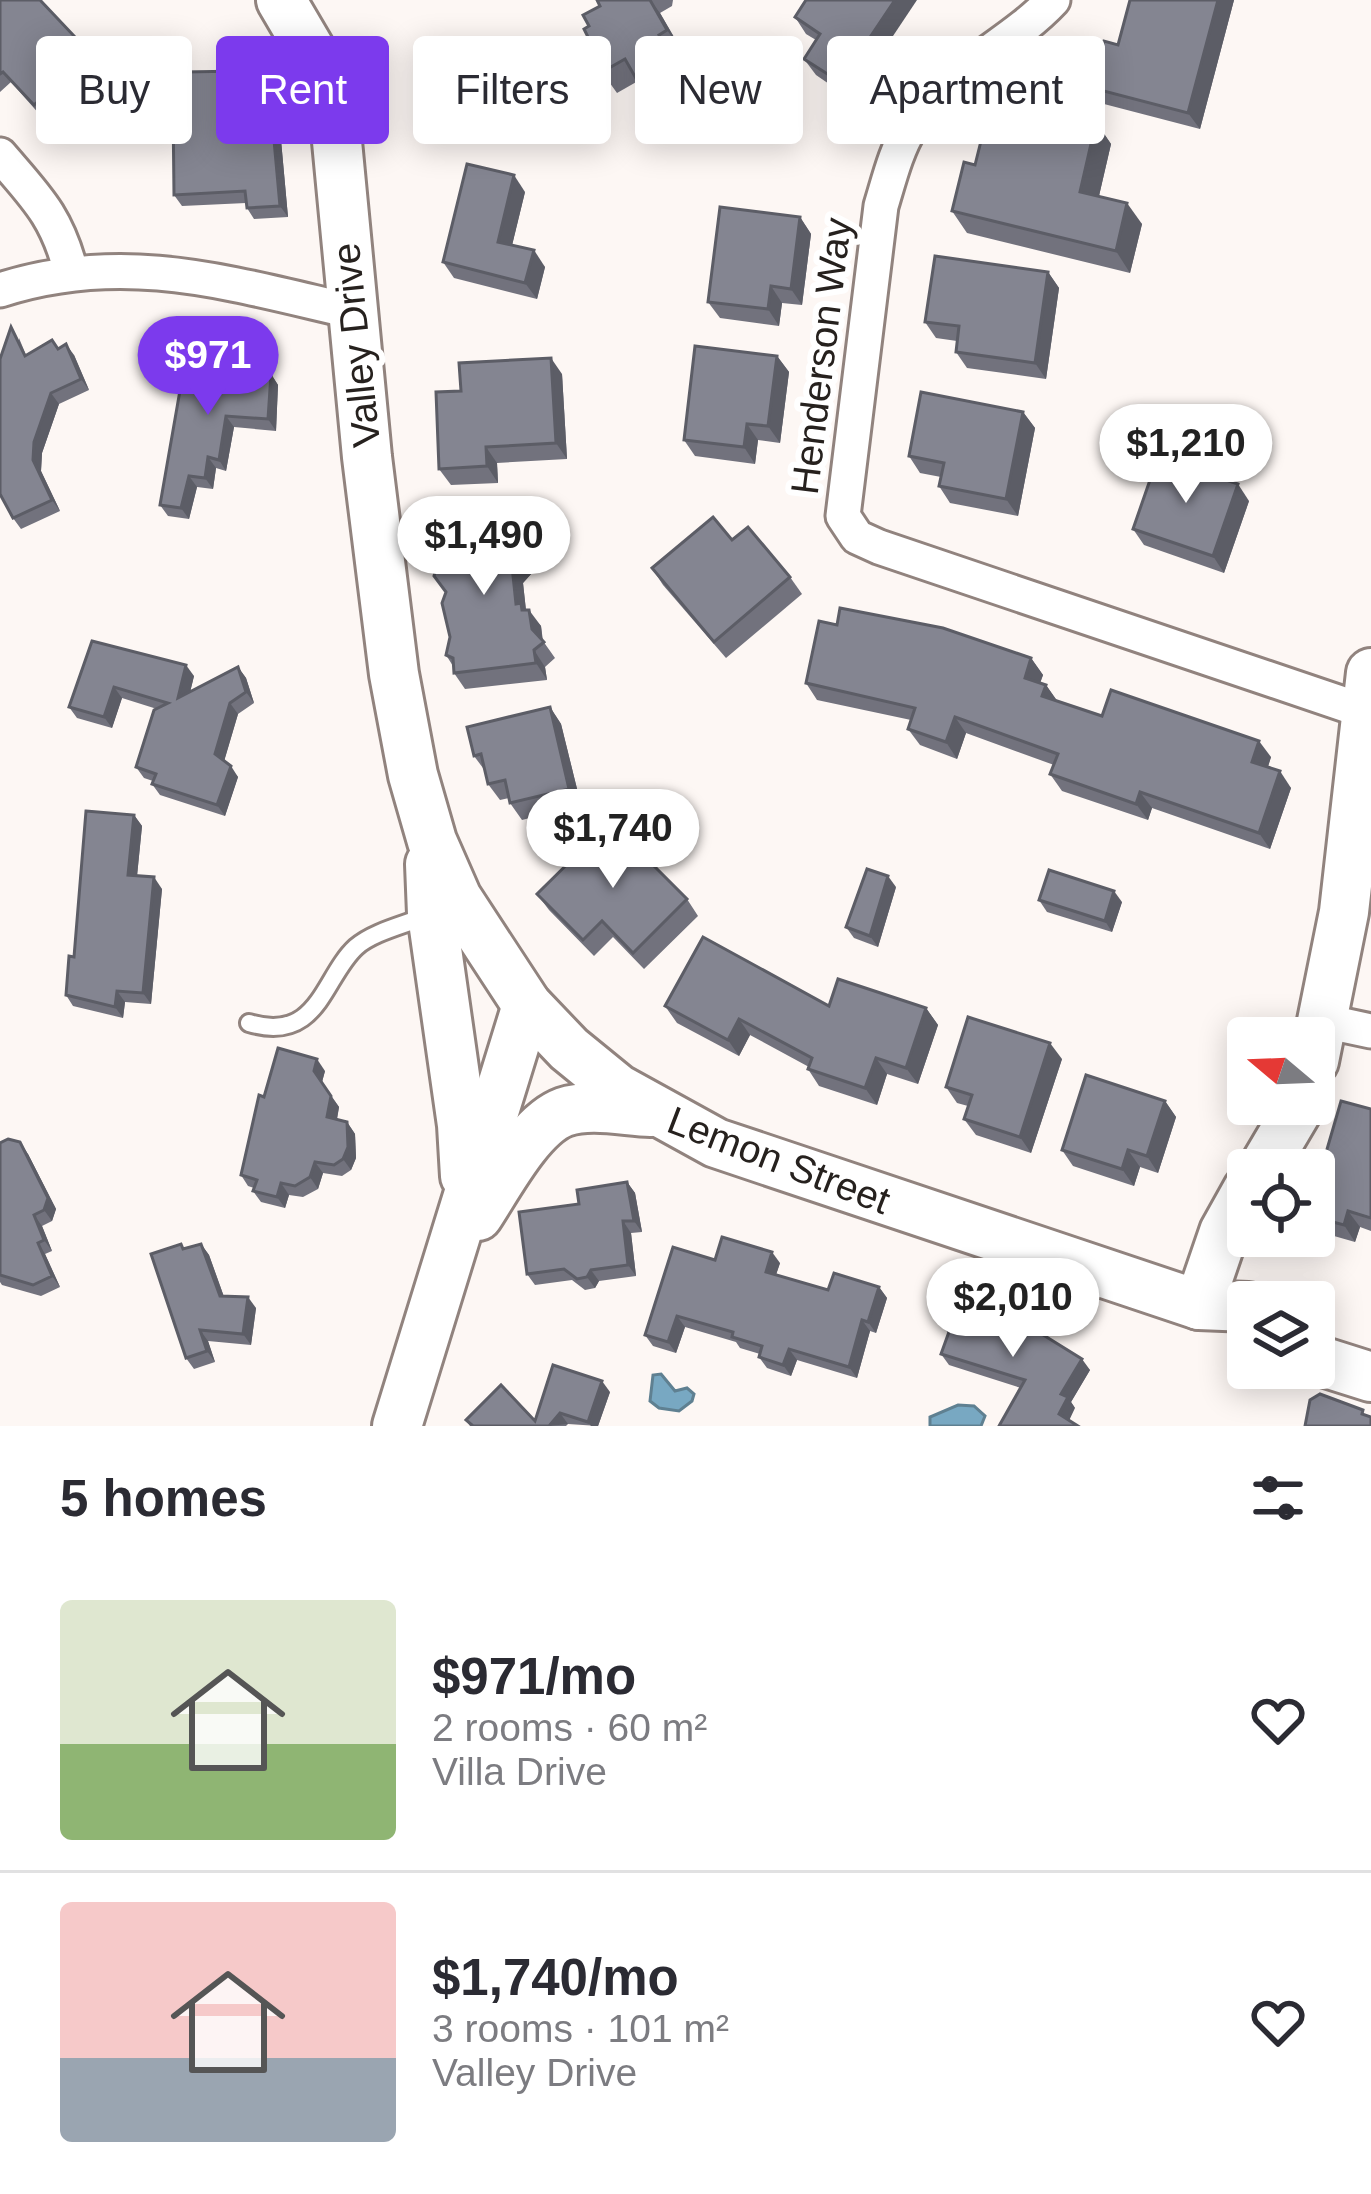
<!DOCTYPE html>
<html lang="en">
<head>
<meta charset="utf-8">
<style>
	:root { --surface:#fff; --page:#f2f2f3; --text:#2b2b33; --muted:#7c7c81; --line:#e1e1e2; --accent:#7c3aed }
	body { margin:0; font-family:Helvetica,sans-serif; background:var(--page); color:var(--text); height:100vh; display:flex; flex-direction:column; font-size:45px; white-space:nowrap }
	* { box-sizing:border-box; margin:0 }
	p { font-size:39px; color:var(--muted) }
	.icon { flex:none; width:66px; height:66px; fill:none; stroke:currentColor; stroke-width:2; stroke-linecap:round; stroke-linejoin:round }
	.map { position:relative; height:1426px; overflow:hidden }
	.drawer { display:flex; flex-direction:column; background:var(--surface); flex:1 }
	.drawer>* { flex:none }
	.banner { position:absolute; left:36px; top:36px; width:1299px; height:108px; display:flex; gap:24px }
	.needle { width:78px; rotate:289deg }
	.fabs { position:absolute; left:1227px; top:1017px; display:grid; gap:24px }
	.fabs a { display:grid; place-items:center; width:108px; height:108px; border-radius:12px; background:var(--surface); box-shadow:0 6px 30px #0003; font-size:60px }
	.price { position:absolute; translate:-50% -102px; padding:0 27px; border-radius:42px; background:#fff; color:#222; font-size:39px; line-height:78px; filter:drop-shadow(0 3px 6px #0008) }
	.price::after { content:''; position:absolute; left:50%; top:72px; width:36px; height:27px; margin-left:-18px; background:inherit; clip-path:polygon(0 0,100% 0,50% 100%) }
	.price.on { background:var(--accent); color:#fff }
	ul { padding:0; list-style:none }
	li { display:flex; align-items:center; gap:36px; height:300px; padding:0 60px }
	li+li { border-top:3px solid var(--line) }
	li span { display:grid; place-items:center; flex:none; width:336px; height:240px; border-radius:12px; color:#555 }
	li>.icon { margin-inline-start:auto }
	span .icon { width:144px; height:144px; fill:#fffc; stroke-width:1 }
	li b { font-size:51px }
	h2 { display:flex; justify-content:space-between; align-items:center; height:144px; padding:0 60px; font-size:51px }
	.chip { padding:0 42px; border-radius:12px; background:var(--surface); box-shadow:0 6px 30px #0003; font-size:42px; line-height:108px }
	.chip.on { background:var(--accent); color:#fff }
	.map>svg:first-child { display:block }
	.water { fill:#78a8c2; stroke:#5f8091; stroke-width:3 }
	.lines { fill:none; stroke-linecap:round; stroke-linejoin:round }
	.lane-casing { stroke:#91837e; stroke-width:22 }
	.street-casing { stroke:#91837e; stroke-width:39 }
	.secondary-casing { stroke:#91837e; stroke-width:54 }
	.lane { stroke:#fff; stroke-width:16 }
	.street { stroke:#fff; stroke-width:33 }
	.secondary { stroke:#fff; stroke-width:48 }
	.wall { fill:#72727d }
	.shaded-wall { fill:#5c5d66 }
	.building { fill:#848591; stroke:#5c5d66; stroke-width:3 }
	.labels { text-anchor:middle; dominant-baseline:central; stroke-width:12; stroke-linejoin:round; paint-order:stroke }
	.street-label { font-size:39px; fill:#26211e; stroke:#fff }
</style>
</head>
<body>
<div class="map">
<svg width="1371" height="1426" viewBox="0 0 1371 1426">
	<rect width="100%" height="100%" fill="#fdf7f4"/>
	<g class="water">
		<polygon points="661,1374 675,1391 687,1388 694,1394 692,1401 679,1411 659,1408 650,1401 653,1375"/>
		<polygon points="958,1405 974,1406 985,1416 981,1426 930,1426 930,1417"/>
	</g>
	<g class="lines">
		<defs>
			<path id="lane" d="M249,1023C319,1044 323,977 356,947C373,932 404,925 426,916"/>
			<g id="street">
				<path d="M1053,0C1010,46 945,71 911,126C896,150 889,180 881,206L843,516L857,537L879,547L1367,712"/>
				<path d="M0,155C36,197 57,216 71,272"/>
				<path d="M0,290C124,250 229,283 351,311"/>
				<polyline points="1324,1021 1371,1031"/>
			</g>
			<g id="secondary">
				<polyline points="281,0 315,58 336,131 367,457 394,674 413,775 432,841 457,898 527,1005 569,1049 618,1089 716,1143 1199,1305 1248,1307"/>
				<polyline points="430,864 432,914 462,1125 465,1176"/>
				<polyline points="1314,1061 1344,912 1371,673"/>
				<polyline points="1262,1170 1301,1104"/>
				<path d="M478,1216C498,1186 529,1125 564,1112C590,1103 624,1111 651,1112"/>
				<polyline points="1199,1305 1224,1232 1248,1189"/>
				<polyline points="1314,1359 1371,1377"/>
				<polyline points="397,1426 527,1005"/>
			</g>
		</defs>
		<use href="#lane" class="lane-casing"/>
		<use href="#street" class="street-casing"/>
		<use href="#secondary" class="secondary-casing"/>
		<use href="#lane" class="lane"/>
		<use href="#street" class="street"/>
		<use href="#secondary" class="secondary"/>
	</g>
	<g class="wall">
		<polygon points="0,0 93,56 100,67 41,116 11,82 0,92"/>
		<polygon points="597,0 673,0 672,6 660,13 682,51 674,56 680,66 716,100 695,136 661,117 638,81 617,93 602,72 591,43 589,26 600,6"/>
		<polygon points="806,0 851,99 816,75 804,59 816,40 806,34 795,17"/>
		<polygon points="1130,0 1234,0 1200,129 1104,104 1092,88 1118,45"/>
		<polygon points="250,82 250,85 269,85 277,96 288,217 254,219 247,208 246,203 182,206 174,195"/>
		<polygon points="1096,122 1111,144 1099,196 1142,224 1130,273 967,233 952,211 975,165"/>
		<polygon points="525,192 512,245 545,267 537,299 454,278 443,262"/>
		<polygon points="800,217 811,234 802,305 782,303 779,326 720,318 708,302"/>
		<polygon points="1048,272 1059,288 1046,379 967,368 956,352 957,341 936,338 925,322"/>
		<polygon points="19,338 26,355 58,349 74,355 89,390 59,404 42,453 41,471 60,511 21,529 13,518"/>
		<polygon points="777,356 789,372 780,443 758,440 755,464 695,456 684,440"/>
		<polygon points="240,373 271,374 278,385 276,431 234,427 226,471 216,468 213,489 197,487 189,519 168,516 160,505"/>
		<polygon points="562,374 567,459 497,463 498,483 451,485 439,469 461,391"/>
		<polygon points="1023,412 1035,428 1018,516 950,503 939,486 941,477 920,473 909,456"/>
		<polygon points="1249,501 1224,573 1144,545 1133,529"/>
		<polygon points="517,531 520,558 532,573 523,583 526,610 541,626 543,641 555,658 545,667 547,680 465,689 454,673 453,666 446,655 450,637 446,592 450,551"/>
		<polygon points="732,540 790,577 802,594 726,658 663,585 652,568"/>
		<polygon points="92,641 194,676 190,692 238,667 246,678 254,703 238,714 224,761 238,777 225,816 160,795 152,784 153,781 144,778 136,767 157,709 122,698 112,728 77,718 69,707"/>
		<polygon points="1031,658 1043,675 1040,683 1046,685 1057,701 1102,716 1271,757 1268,767 1291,788 1270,849 1152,808 1148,820 1062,791 1050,774 1054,765 966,733 957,759 920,745 908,729 911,720 817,700 806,683"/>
		<polygon points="550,707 561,724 581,805 522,820 510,803 509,798 500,800 488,784 486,772 474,756"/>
		<polygon points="134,815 142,826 137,876 162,889 151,1004 125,1002 123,1018 73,1006 66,995 74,957"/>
		<polygon points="896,887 878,947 854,938 846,927"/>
		<polygon points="537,894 687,899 698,916 644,969 613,937 594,956 549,910"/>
		<polygon points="1039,900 1122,902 1112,932 1047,912"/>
		<polygon points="665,1006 829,1006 926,1008 938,1025 918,1084 887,1074 877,1105 819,1086 808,1069 809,1067 750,1035 739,1056 677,1023"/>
		<polygon points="1062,1059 1031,1153 976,1135 964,1119 968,1106 957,1103 946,1087"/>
		<polygon points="325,1071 322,1082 339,1107 337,1120 347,1122 355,1134 356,1158 351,1170 342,1176 323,1173 318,1189 303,1197 289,1195 285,1208 261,1202 253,1191 254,1188 248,1186 241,1175 264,1097"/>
		<polygon points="1165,1101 1176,1117 1158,1173 1140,1167 1134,1186 1073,1166 1062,1150"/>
		<polygon points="1371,1109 1371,1231 1360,1227 1355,1242 1320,1232 1314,1224 1314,1194"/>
		<polygon points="0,1143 28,1154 56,1209 52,1221 42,1226 52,1251 45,1254 60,1287 41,1296 2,1285 0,1282"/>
		<polygon points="627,1182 635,1193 642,1232 631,1233 636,1276 599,1281 595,1288 585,1290 572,1280 535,1285 527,1274 579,1204"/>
		<polygon points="201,1244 209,1255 224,1297 256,1308 251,1345 208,1341 215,1362 194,1369 186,1358 185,1248"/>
		<polygon points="715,1260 780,1263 776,1275 828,1290 879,1287 887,1298 876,1333 870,1331 857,1378 797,1360 791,1376 767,1368 759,1357 760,1354 740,1348 736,1342 685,1327 676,1353 653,1346 645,1335"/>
		<polygon points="943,1326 1032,1328 1090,1370 1071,1402 1075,1408 1021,1388 949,1365 941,1354 948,1333"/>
		<polygon points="610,1392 598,1426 568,1424 566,1426 470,1426 466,1420 535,1421"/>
	</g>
	<g class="shaded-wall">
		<polygon points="650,0 660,13 682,51 667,30"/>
		<polygon points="895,0 917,0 851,99 840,82"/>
		<polygon points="1218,0 1234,0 1200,129 1188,113"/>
		<polygon points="242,71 250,82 251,97 243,85"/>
		<polygon points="701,78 716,100 695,136 680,115"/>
		<polygon points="269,85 277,96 288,217 280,206"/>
		<polygon points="1096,122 1111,144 1095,213 1080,192"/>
		<polygon points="514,175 525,192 509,258 498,242"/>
		<polygon points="1127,203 1142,224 1130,273 1116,251"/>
		<polygon points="800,217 811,234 802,305 791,289"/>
		<polygon points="534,250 545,267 537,299 525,283"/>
		<polygon points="1048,272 1059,288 1046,379 1035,363"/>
		<polygon points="771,286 782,303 779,326 768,309"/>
		<polygon points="66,344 74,355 89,390 81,379"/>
		<polygon points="777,356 789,372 780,443 768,426"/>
		<polygon points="551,358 562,374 567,459 556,443"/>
		<polygon points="271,374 278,385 276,431 268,419"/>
		<polygon points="51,393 59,404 42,453 41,471 60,511 52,500 33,460 34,442"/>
		<polygon points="1023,412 1035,428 1018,516 1006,499"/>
		<polygon points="226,416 234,427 226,471 219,460"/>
		<polygon points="747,424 758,440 755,464 744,447"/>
		<polygon points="486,447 497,463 498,483 487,466"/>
		<polygon points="208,457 216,468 213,489 205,478"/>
		<polygon points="189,476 197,487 189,519 181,508"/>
		<polygon points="1238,484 1249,501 1224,573 1213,556"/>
		<polygon points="506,515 517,531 520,558 532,573 523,583 526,611 529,610 541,626 543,646 516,604"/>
		<polygon points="534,650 545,667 547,680 536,663"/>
		<polygon points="1031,658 1043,675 1036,694 1025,678"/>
		<polygon points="186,665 194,676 186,709 178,698"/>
		<polygon points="238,667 246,678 254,703 246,692"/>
		<polygon points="1046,685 1058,702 1042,696"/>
		<polygon points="114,687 122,698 112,728 104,717"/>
		<polygon points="230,703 238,714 223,765 215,754"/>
		<polygon points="550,707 561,724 581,805 569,789"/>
		<polygon points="955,717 966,733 957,759 946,742"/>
		<polygon points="1259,741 1271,757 1264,778 1252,762"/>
		<polygon points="231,766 238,777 225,816 217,805"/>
		<polygon points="1280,771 1291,788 1270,849 1259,833"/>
		<polygon points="1140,792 1152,808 1148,820 1136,804"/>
		<polygon points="134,815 142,826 136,886 128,875"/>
		<polygon points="888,876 896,887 878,947 870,936"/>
		<polygon points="154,877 162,889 151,1004 143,993"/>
		<polygon points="1114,891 1122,902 1112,932 1105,921"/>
		<polygon points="117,991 125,1002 123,1018 115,1007"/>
		<polygon points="926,1008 938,1025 918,1084 906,1068"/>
		<polygon points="739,1019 750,1035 739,1056 728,1040"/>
		<polygon points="1050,1043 1062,1059 1031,1153 1020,1137"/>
		<polygon points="876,1058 887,1074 877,1105 865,1088"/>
		<polygon points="317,1059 325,1071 322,1082 314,1071"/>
		<polygon points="331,1096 339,1107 335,1128 327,1117"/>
		<polygon points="1165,1101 1176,1117 1158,1173 1147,1156"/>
		<polygon points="347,1122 355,1134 356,1158 351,1170 343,1159"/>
		<polygon points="20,1142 28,1154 56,1209 52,1221 44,1210"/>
		<polygon points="1128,1150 1140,1167 1134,1186 1122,1169"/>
		<polygon points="315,1162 323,1173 318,1189 310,1177"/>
		<polygon points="627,1182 635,1193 642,1232 634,1221"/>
		<polygon points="281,1183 289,1195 285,1208 277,1197"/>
		<polygon points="1348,1211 1360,1227 1355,1242 1344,1225"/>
		<polygon points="34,1215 42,1226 52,1251 44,1240"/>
		<polygon points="623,1221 631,1233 636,1276 628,1265"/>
		<polygon points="38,1243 45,1254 60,1287 52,1276"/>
		<polygon points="201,1244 209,1255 228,1308 220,1296"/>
		<polygon points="772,1252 780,1263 773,1283 766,1272"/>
		<polygon points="591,1270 599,1281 595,1288 587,1277"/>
		<polygon points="879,1287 887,1298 876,1333 868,1322"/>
		<polygon points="248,1297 256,1308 251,1345 243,1334"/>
		<polygon points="677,1316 685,1327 676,1353 668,1342"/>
		<polygon points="862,1320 870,1331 857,1378 849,1367"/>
		<polygon points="200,1330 208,1341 215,1362 207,1351"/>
		<polygon points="789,1349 797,1360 791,1376 783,1365"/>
		<polygon points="1082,1359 1090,1370 1071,1402 1075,1408 1067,1425 1059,1414 1061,1394"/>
		<polygon points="602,1381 610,1392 598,1426 591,1426 588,1422"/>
		<polygon points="560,1413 568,1424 549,1426"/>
	</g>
	<g class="building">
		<polygon points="0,0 40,0 93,56 34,105 3,72 0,74"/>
		<polygon points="597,0 650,0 667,30 659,35 676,64 701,78 680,115 646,96 625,59 602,72 587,45 591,43 584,29 589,26 583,15 600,6"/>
		<polygon points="806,0 895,0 840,82 804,59 820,34 795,17"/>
		<polygon points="1130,0 1218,0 1188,113 1092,88 1104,41 1118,45"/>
		<polygon points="242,71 243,85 269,85 280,206 247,208 245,191 174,195 173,105 176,81 183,72"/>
		<polygon points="992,97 1096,122 1080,192 1127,203 1116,251 952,211 964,162 975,165"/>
		<polygon points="467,164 514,175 498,242 534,250 525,283 443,262"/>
		<polygon points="720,207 800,217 791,289 771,286 768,309 708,302"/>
		<polygon points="935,256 1048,272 1035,363 956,352 959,326 925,322"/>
		<polygon points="11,327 25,356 52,340 58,349 66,344 81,379 51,393 34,442 33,460 52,500 13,518 0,494 0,359"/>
		<polygon points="695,346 777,356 768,426 747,424 744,447 684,440"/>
		<polygon points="186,356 233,363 232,373 271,374 268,419 226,416 219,460 208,457 205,478 189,476 181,508 160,505"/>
		<polygon points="551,358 556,443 486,447 487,466 439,469 436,392 461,391 459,363"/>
		<polygon points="921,392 1023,412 1006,499 939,486 944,463 909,456"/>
		<polygon points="1158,457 1238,484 1213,556 1133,529"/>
		<polygon points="506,515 510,549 520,557 512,566 516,604 521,603 522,610 529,610 532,629 544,642 534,650 536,663 454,673 453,658 446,655 450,637 442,603 446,592 434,576 441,552 450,551 447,522"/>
		<polygon points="713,517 732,540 748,527 790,577 714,642 652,568"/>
		<polygon points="840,608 943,628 1031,658 1025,678 1046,685 1042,696 1102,716 1111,690 1259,741 1252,762 1280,771 1259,833 1140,792 1136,804 1050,774 1058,754 955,717 946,742 908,729 915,708 806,683 819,621 837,625"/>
		<polygon points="92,641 186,665 178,698 238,667 246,692 230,703 215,754 231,766 217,805 152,784 156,774 136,767 154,710 168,703 114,687 104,717 69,707"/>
		<polygon points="550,707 569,789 510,803 505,780 488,784 481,754 474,756 467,727"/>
		<polygon points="86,811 134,815 128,875 154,877 143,993 117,991 115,1007 66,995 69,956 74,957"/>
		<polygon points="610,822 687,899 633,953 602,921 583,940 537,894"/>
		<polygon points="867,869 888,876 870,936 846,927"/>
		<polygon points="1049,870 1114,891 1105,921 1039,900"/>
		<polygon points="703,937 829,1006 838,979 926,1008 906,1068 876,1058 865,1088 808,1069 812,1058 739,1019 728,1040 665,1006"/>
		<polygon points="968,1017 1050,1043 1020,1137 964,1119 972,1095 946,1087"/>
		<polygon points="278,1048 317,1059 314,1071 331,1096 327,1117 347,1122 348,1147 343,1159 334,1165 315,1162 310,1177 295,1186 281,1183 277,1197 253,1191 257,1180 241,1175 259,1095 264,1097"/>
		<polygon points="1086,1075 1165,1101 1147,1156 1128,1150 1122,1169 1062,1150"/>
		<polygon points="1341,1101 1371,1109 1371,1218 1348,1211 1344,1225 1314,1217 1314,1194"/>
		<polygon points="8,1139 20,1142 48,1198 44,1210 34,1215 44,1240 38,1243 52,1276 33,1285 0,1275 0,1143"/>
		<polygon points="627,1182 634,1221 623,1221 628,1265 591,1270 587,1277 577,1279 564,1269 527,1274 519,1212 579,1204 577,1190"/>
		<polygon points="722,1237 772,1252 766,1272 828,1290 834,1273 879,1287 868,1322 862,1320 849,1367 789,1349 783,1365 759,1357 762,1346 732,1337 733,1332 677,1316 668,1342 645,1335 673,1247 715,1260"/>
		<polygon points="181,1244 183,1249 201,1244 220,1296 248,1297 243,1334 200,1330 207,1351 186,1358 151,1254"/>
		<polygon points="953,1295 1025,1318 1024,1323 1082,1359 1061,1394 1068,1397 1059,1414 1078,1426 999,1426 1025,1380 941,1354 950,1329 943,1326"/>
		<polygon points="553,1365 602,1381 588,1422 560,1413 549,1426 473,1426 466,1420 501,1385 535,1421"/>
		<polygon points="1320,1394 1363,1410 1362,1414 1371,1417 1371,1426 1305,1426 1310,1400"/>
	</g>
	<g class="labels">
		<g class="street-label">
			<text transform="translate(356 345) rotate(-96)">Valley Drive</text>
			<text transform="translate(821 356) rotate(-83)">Henderson Way</text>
			<text transform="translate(779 1160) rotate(21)">Lemon Street</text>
		</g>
	</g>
</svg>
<div class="fabs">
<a><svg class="needle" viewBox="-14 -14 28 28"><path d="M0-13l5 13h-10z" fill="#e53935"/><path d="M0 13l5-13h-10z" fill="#7c7c81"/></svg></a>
<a><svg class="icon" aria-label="locate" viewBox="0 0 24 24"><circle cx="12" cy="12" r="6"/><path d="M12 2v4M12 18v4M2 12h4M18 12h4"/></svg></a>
<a><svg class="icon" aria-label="layers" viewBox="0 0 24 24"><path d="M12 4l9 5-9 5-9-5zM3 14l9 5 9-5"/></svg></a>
</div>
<b class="price on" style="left:208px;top:418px">$971</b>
<b class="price" style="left:1186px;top:506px">$1,210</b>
<b class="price" style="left:484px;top:598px">$1,490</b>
<b class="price" style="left:613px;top:891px">$1,740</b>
<b class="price" style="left:1013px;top:1360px">$2,010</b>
<div class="banner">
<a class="chip">Buy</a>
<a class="chip on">Rent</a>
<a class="chip">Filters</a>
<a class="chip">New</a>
<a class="chip">Apartment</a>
</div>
</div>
<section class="drawer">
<h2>5 homes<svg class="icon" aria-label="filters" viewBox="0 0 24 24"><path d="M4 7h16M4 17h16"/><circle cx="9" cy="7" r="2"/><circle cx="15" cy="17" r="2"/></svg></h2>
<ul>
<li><span style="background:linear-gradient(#dfe7d0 60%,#8fb573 0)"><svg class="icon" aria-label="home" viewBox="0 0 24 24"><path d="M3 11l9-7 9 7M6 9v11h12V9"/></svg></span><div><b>$971/mo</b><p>2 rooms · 60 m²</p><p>Villa Drive</p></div><svg class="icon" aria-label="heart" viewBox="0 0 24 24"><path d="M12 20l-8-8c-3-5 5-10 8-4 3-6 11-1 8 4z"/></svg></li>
<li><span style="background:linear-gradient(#f6c9c9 65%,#9aa5b1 0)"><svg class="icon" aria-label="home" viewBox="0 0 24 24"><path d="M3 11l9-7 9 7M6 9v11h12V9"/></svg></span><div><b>$1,740/mo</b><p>3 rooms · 101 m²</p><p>Valley Drive</p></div><svg class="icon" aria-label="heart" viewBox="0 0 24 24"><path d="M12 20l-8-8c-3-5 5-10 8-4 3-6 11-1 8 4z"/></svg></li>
</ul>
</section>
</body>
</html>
